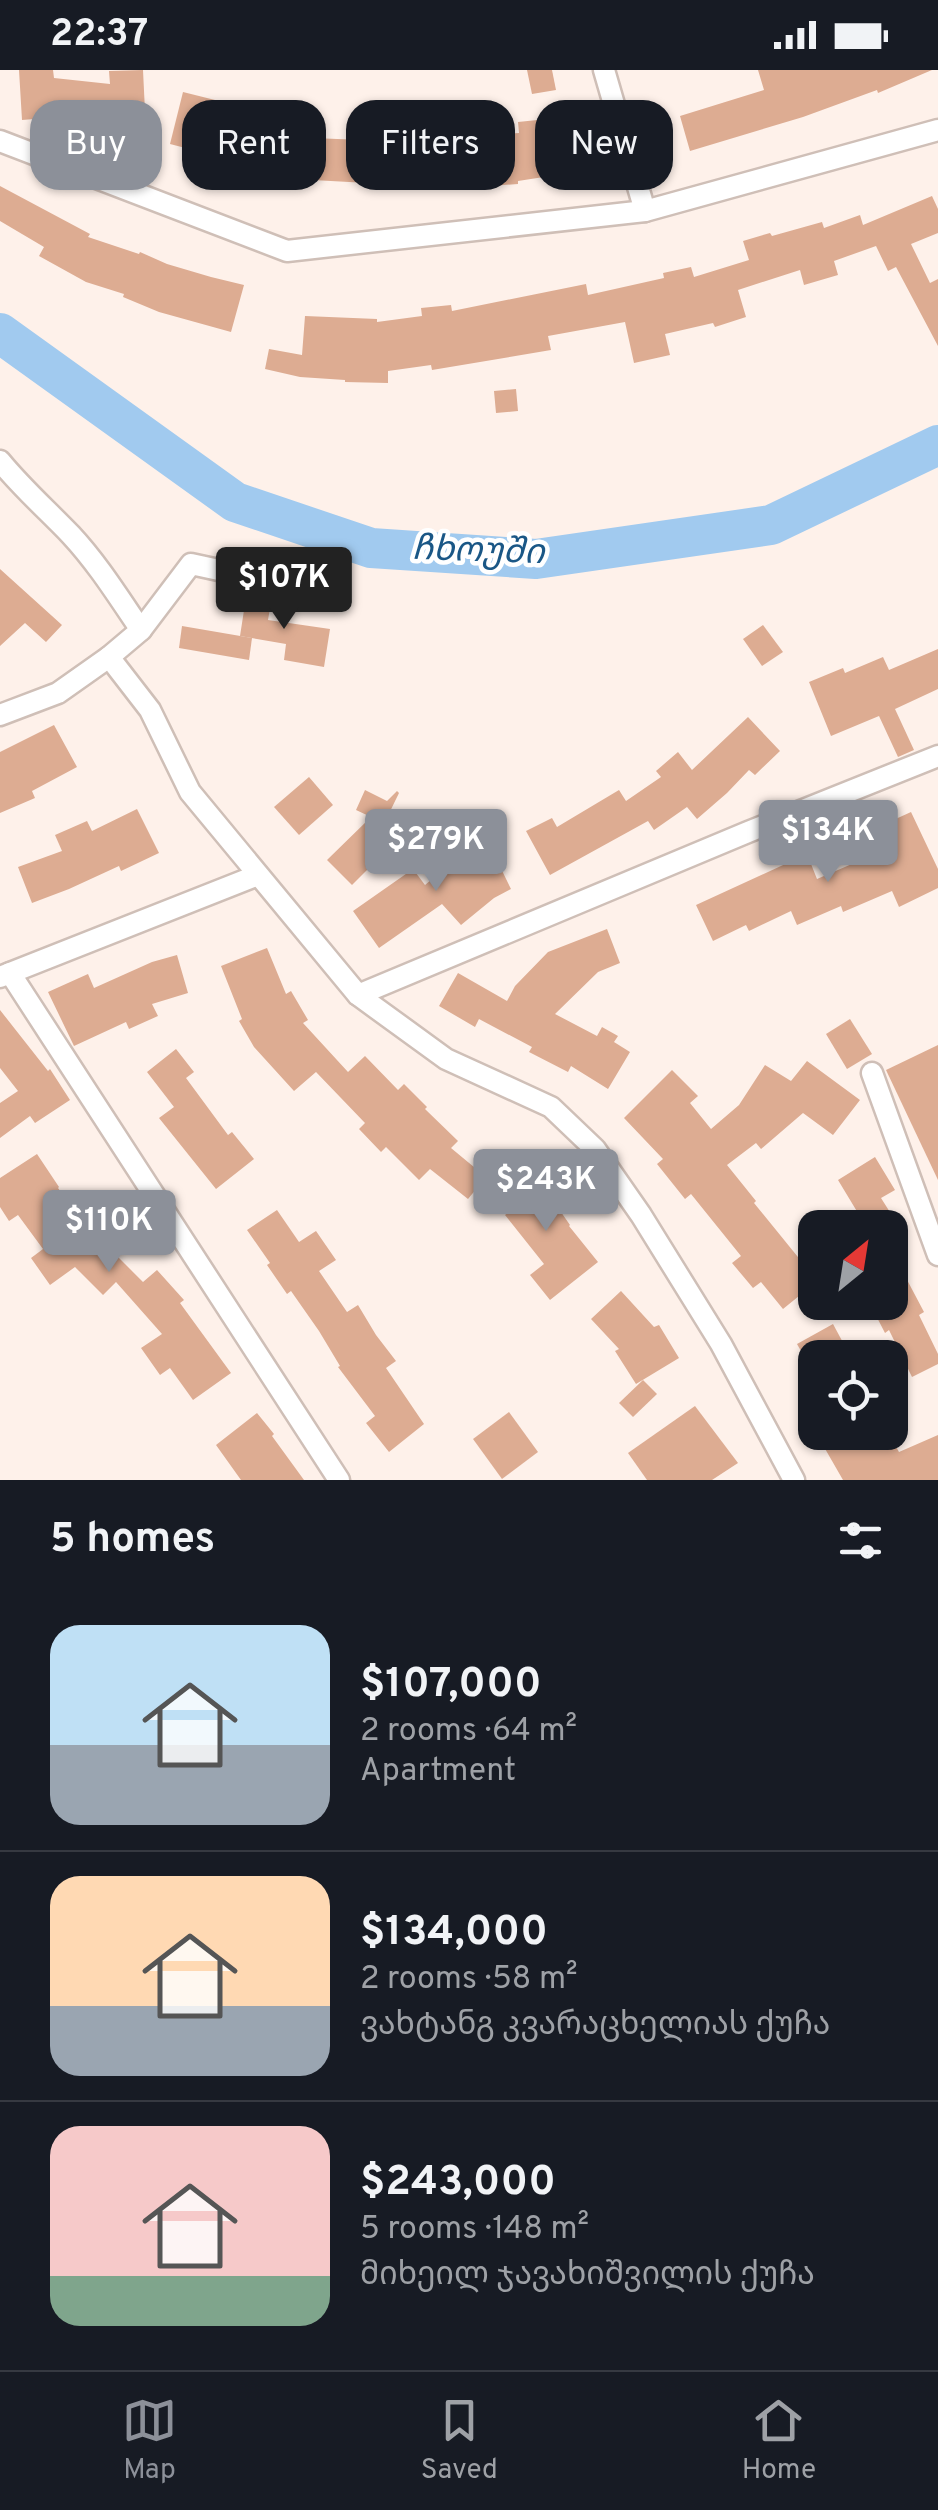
<!DOCTYPE html>
<html lang="en">
<head>
<meta charset="utf-8">
<style>
	:root { --surface:#171b24; --page:#242831; --text:#f1f3f6; --muted:#9ea1a6; --line:#363941; --accent:#8c9099 }
	body { margin:0; font-family:Overpass,"Noto Sans Georgian",sans-serif; background:var(--page); color:var(--text); height:100vh; display:flex; flex-direction:column; font-size:38px; white-space:nowrap }
	* { box-sizing:border-box; margin:0 }
	p { font-size:32px; color:var(--muted) }
	.icon { flex:none; width:55px; height:55px; fill:none; stroke:currentColor; stroke-width:2; stroke-linecap:round; stroke-linejoin:round }
	.map { position:relative; height:1410px; overflow:hidden }
	.details { display:flex; flex-direction:column; background:var(--surface); flex:1 }
	.details>* { flex:none }
	.guide { position:absolute; left:30px; top:30px; width:880px; height:90px; display:flex; gap:20px }
	.needle { width:65px; rotate:30deg }
	.buttons { position:absolute; left:798px; top:1140px; display:grid; gap:20px }
	.buttons a { display:grid; place-items:center; width:110px; height:110px; border-radius:20px; background:var(--surface); box-shadow:0 2px 8px #0004; font-size:50px }
	.price { position:absolute; translate:-50% -85px; padding:0 22px; border-radius:10px; background:var(--accent); color:#fff; font-size:32px; line-height:65px; filter:drop-shadow(0 2px 5px #0008) }
	.price::after { content:''; position:absolute; left:50%; top:60px; width:30px; height:22px; margin-left:-15px; background:inherit; clip-path:polygon(0 0,100% 0,50% 100%) }
	.price.active { background:#222; color:#fff }
	ul { padding:0; list-style:none }
	li { display:flex; align-items:center; gap:30px; height:250px; padding:0 50px }
	li+li { border-top:2px solid var(--line) }
	li span { display:grid; place-items:center; flex:none; width:280px; height:200px; border-radius:30px; color:#555 }
	li>.icon { margin-inline-start:auto }
	span .icon { width:120px; height:120px; fill:#fffc; stroke-width:1 }
	li b { font-size:42px }
	h2 { display:flex; justify-content:space-between; align-items:center; height:120px; padding:0 50px; font-size:42px }
	.chip { padding:0 35px; border-radius:30px; background:var(--surface); box-shadow:0 2px 8px #0004; font-size:35px; line-height:90px }
	.chip.active { background:var(--accent); color:#fff }
	.status { display:flex; justify-content:space-between; align-items:center; height:70px; padding:0 50px; background:var(--surface); direction:ltr }
	.status svg { height:28px; fill:currentColor }
	.menu { display:flex; justify-content:space-around; align-items:center; height:140px; border-top:2px solid var(--line); background:var(--surface); font-size:28px; color:var(--muted) }
	.menu a { display:grid; justify-items:center; gap:5px }
	.menu .active { color:var(--accent) }
	.map>svg:first-child { display:block }
	.lines { fill:none; stroke-linecap:round; stroke-linejoin:round }
	.river { stroke:#a1caef; stroke-width:40 }
	.building { fill:#ddac92 }
	.street-casing { stroke:#cfbfb7; stroke-width:25 }
	.street { stroke:#fff; stroke-width:20 }
	.labels { text-anchor:middle; dominant-baseline:central; stroke-width:9; stroke-linejoin:round; paint-order:stroke }
	.water-label { font-size:35px; font-style:italic; fill:#1a5786; stroke:#fff }
</style>
</head>
<body>
<div class="status"><b>22:37</b><svg viewBox="0 0 49 12"><path d="M0 12V9h3v3zM5 12V6h3v6zM10 12V3h3v9zM15 12V0h3v12zM26 1h20v11H26zM47 4h2v5h-2z"/></svg></div>
<div class="map">
<svg width="938" height="1410" viewBox="0 0 938 1410">
	<rect width="100%" height="100%" fill="#fef1ea"/>
	<g class="lines">
		<polyline class="river" points="0,263 235,432 371,478 536,489 771,455 938,375"/>
	</g>
	<g class="building">
		<polygon points="19,0 53,0 54,8 110,14 109,1 143,0 146,62 94,65 69,62 71,46 22,50"/>
		<polygon points="527,0 552,0 556,20 532,24"/>
		<polygon points="758,0 932,0 878,23 877,20 803,47 690,81 680,46 764,20"/>
		<polygon points="183,22 219,31 215,48 256,58 259,44 292,52 288,67 387,71 388,33 429,35 428,65 480,64 480,66 519,63 518,52 547,49 549,66 589,61 595,99 518,111 518,114 488,116 448,117 448,115 386,119 386,114 294,109 294,106 247,95 245,102 214,95 216,86 170,74"/>
		<polygon points="0,116 90,164 88,167 139,184 140,182 167,194 211,207 244,215 231,262 159,242 123,227 124,224 86,212 39,186 44,177 0,151"/>
		<polygon points="932,126 938,139 938,163 911,174 930,213 938,209 938,276 896,197 888,201 876,176 834,191 838,205 804,215 800,200 738,220 746,247 715,257 713,253 665,264 670,285 634,293 625,252 548,266 551,280 432,300 431,295 388,301 388,313 345,312 345,310 300,307 265,299 269,279 302,285 305,246 377,249 377,252 422,246 421,238 451,235 452,241 586,214 588,225 664,208 663,203 691,197 694,207 749,190 743,171 770,163 772,166 822,152 824,158 860,145 863,155"/>
		<polygon points="516,319 518,341 496,343 494,321"/>
		<polygon points="0,499 62,555 46,572 25,553 0,576"/>
		<polygon points="247,521 272,526 268,550 330,559 324,597 284,590 286,574 240,566"/>
		<polygon points="763,555 783,582 762,596 743,569"/>
		<polygon points="182,556 252,568 249,590 179,578"/>
		<polygon points="938,579 938,619 895,639 914,680 898,687 879,646 831,666 809,612 843,598 845,603 883,587 889,600"/>
		<polygon points="748,647 780,681 755,705 749,700 727,723 697,749 687,737 654,760 648,751 550,805 526,761 552,748 557,757 619,720 626,731 661,707 656,701 678,682 692,700"/>
		<polygon points="54,655 77,697 32,721 35,728 0,743 0,682"/>
		<polygon points="309,707 333,735 299,765 274,737"/>
		<polygon points="365,720 387,731 397,721 399,723 379,764 391,776 352,815 327,790 371,747 356,740"/>
		<polygon points="137,739 159,783 121,801 119,796 69,819 32,833 18,797 62,781 55,765 87,751 92,761"/>
		<polygon points="911,742 938,799 938,818 899,837 892,821 843,842 841,836 797,855 791,841 749,861 746,855 713,871 696,835 807,784 817,809 889,778 878,757"/>
		<polygon points="485,766 511,819 494,828 461,855 442,834 379,878 353,841 413,799 425,815 458,787 455,781"/>
		<polygon points="607,859 620,893 598,902 555,944 597,966 602,957 618,966 614,972 630,982 608,1019 571,996 568,1002 529,982 532,977 479,949 475,957 439,936 458,903 507,931 515,916 548,882"/>
		<polygon points="267,878 286,924 291,921 308,950 303,953 348,1002 365,986 398,1020 404,1014 427,1037 425,1039 458,1071 451,1078 486,1107 468,1129 430,1099 419,1110 386,1077 381,1082 359,1059 365,1053 316,1002 294,1021 254,977 239,951 242,949 221,896"/>
		<polygon points="177,885 188,923 152,934 158,946 129,959 126,952 74,976 48,922 88,904 94,918 152,892"/>
		<polygon points="0,940 48,1001 50,999 70,1030 35,1053 30,1046 0,1068 0,1033 18,1021 0,998"/>
		<polygon points="850,949 872,984 847,999 826,964"/>
		<polygon points="938,975 938,1110 886,1000"/>
		<polygon points="176,979 194,1002 186,1008 228,1065 232,1062 254,1089 216,1119 159,1048 174,1037 147,1002"/>
		<polygon points="807,991 860,1030 833,1065 803,1043 761,1079 756,1073 727,1095 756,1131 754,1133 815,1208 815,1213 783,1239 761,1212 753,1218 732,1193 741,1186 691,1124 685,1129 657,1094 663,1089 624,1048 672,1000 698,1026 690,1033 711,1059 739,1035 765,995 791,1011"/>
		<polygon points="37,1084 59,1117 58,1118 104,1181 108,1177 143,1212 157,1200 184,1230 180,1233 231,1303 193,1330 170,1298 160,1305 141,1278 162,1264 116,1212 103,1225 75,1197 50,1215 31,1188 43,1179 18,1145 9,1151 0,1137 0,1108"/>
		<polygon points="875,1087 895,1120 881,1128 893,1147 877,1158 867,1158 838,1110"/>
		<polygon points="523,1094 540,1112 570,1155 569,1156 598,1192 550,1230 530,1205 544,1194 505,1145 518,1135 499,1114"/>
		<polygon points="277,1140 299,1172 316,1161 336,1190 319,1201 347,1242 358,1235 376,1265 396,1291 386,1298 424,1354 389,1382 366,1353 375,1346 338,1297 340,1296 319,1261 291,1221 287,1224 267,1195 270,1193 247,1160"/>
		<polygon points="905,1206 924,1242 919,1245 938,1284 938,1294 912,1307 889,1260 885,1263 869,1232 890,1232 890,1213"/>
		<polygon points="621,1221 654,1257 659,1255 679,1288 636,1314 615,1281 619,1279 591,1249"/>
		<polygon points="833,1254 847,1280 834,1288 805,1288 797,1274"/>
		<polygon points="643,1310 657,1324 633,1347 619,1333"/>
		<polygon points="695,1336 738,1393 712,1410 647,1410 628,1383"/>
		<polygon points="509,1342 538,1382 502,1409 473,1369"/>
		<polygon points="257,1343 274,1364 272,1366 304,1410 241,1410 216,1375"/>
		<polygon points="833,1362 888,1362 899,1382 938,1365 938,1410 843,1410 820,1370"/>
	</g>
	<g class="lines">
		<defs>
			<g id="street">
				<polyline points="604,0 645,141"/>
				<polyline points="0,71 287,181 645,141 938,60"/>
				<path d="M0,391C22,418 47,440 71,465C98,494 119,528 141,560L109,587"/>
				<polyline points="141,560 191,494 297,517"/>
				<polyline points="0,645 58,623 109,587 150,640 190,722 358,925 446,989 551,1037 595,1079 641,1145 721,1274 794,1410"/>
				<polyline points="10,903 339,1410"/>
				<polyline points="0,907 258,805"/>
				<polyline points="358,925 748,762 938,686"/>
				<polyline points="872,1003 938,1185"/>
			</g>
		</defs>
		<use href="#street" class="street-casing"/>
		<use href="#street" class="street"/>
	</g>
	<g class="labels">
		<g class="water-label">
			<text transform="translate(478 482) rotate(2)">ჩხოუში</text>
		</g>
	</g>
</svg>
<div class="buttons">
<a><svg class="needle" viewBox="-14 -14 28 28"><path d="M0-13l5 13h-10z" fill="#e53935"/><path d="M0 13l5-13h-10z" fill="#9ea1a6"/></svg></a>
<a><svg class="icon" aria-label="locate" viewBox="0 0 24 24"><circle cx="12" cy="12" r="6"/><path d="M12 2v4M12 18v4M2 12h4M18 12h4"/></svg></a>
</div>
<b class="price active" style="left:284px;top:562px">$107K</b>
<b class="price" style="left:828px;top:815px">$134K</b>
<b class="price" style="left:436px;top:824px">$279K</b>
<b class="price" style="left:546px;top:1164px">$243K</b>
<b class="price" style="left:109px;top:1205px">$110K</b>
<div class="guide">
<a class="chip active">Buy</a>
<a class="chip">Rent</a>
<a class="chip">Filters</a>
<a class="chip">New</a>
</div>
</div>
<section class="details">
<h2>5 homes<svg class="icon" aria-label="filters" viewBox="0 0 24 24"><path d="M4 7h16M4 17h16"/><circle cx="9" cy="7" r="2"/><circle cx="15" cy="17" r="2"/></svg></h2>
<ul>
<li><span style="background:linear-gradient(#bfe0f5 60%,#9aa5b1 0)"><svg class="icon" aria-label="home" viewBox="0 0 24 24"><path d="M3 11l9-7 9 7M6 9v11h12V9"/></svg></span><div><b>$107,000</b><p>2 rooms · 64 m²</p><p>Apartment</p></div></li>
<li><span style="background:linear-gradient(#ffd9b3 65%,#9aa5b1 0)"><svg class="icon" aria-label="home" viewBox="0 0 24 24"><path d="M3 11l9-7 9 7M6 9v11h12V9"/></svg></span><div><b>$134,000</b><p>2 rooms · 58 m²</p><p>ვახტანგ კვარაცხელიას ქუჩა</p></div></li>
<li><span style="background:linear-gradient(#f6c9c9 75%,#7fa58c 0)"><svg class="icon" aria-label="home" viewBox="0 0 24 24"><path d="M3 11l9-7 9 7M6 9v11h12V9"/></svg></span><div><b>$243,000</b><p>5 rooms · 148 m²</p><p>მიხეილ ჯავახიშვილის ქუჩა</p></div></li>
</ul>
</section>
<nav class="menu">
<a class="active"><svg class="icon" aria-label="map" viewBox="0 0 24 24"><path d="M3 6l6-2 6 2 6-2v14l-6 2-6-2-6 2zM9 4v14M15 6v14"/></svg>Map</a>
<a><svg class="icon" aria-label="saved" viewBox="0 0 24 24"><path d="M7 4h10v16l-5-4-5 4z"/></svg>Saved</a>
<a><svg class="icon" aria-label="home" viewBox="0 0 24 24"><path d="M3 11l9-7 9 7M6 9v11h12V9"/></svg>Home</a>
</nav>
</body>
</html>
